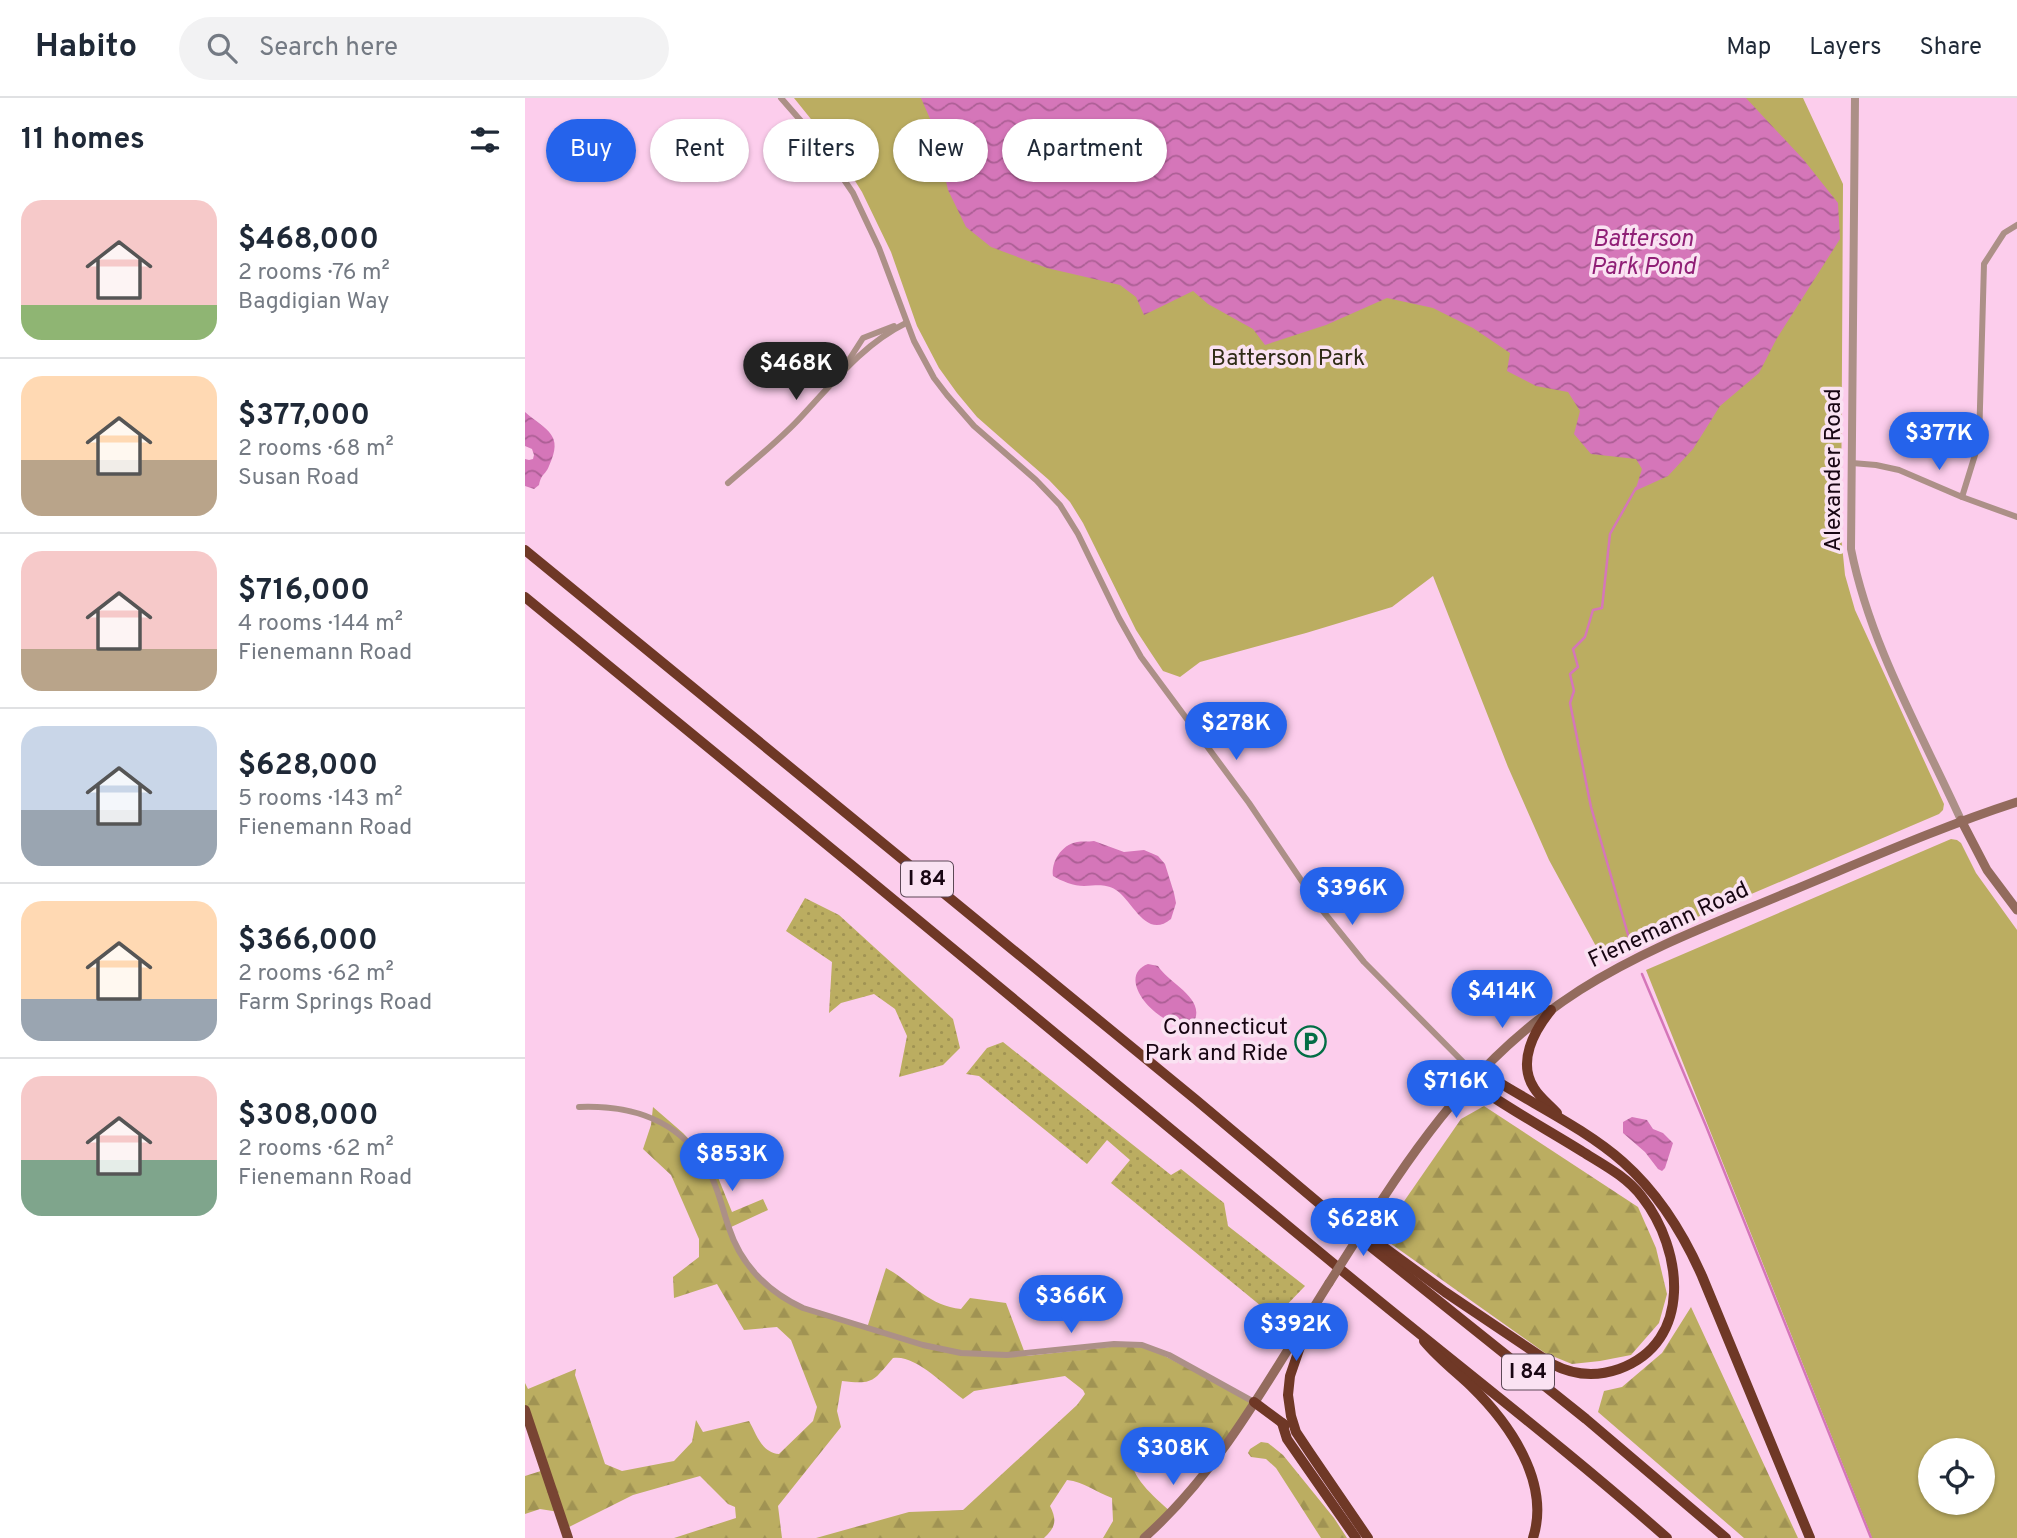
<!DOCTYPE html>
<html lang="en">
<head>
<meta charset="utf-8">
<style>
	:root { --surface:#fff; --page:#f2f2f3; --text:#1f2937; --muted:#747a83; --line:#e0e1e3; --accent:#2563eb }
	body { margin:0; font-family:Overpass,sans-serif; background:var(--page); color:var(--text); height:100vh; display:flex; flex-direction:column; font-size:26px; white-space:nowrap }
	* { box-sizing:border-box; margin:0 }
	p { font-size:23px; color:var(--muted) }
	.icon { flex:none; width:38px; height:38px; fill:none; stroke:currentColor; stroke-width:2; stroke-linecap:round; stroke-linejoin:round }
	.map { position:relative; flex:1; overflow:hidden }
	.panel { display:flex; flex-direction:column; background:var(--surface); width:525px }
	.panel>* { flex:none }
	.banner { position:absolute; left:21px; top:21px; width:665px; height:63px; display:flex; gap:14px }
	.fabs { position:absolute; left:1393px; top:1340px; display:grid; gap:14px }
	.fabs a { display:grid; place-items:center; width:77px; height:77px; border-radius:50%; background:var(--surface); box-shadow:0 2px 5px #0004; font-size:35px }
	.price { position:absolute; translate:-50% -60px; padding:0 16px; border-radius:24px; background:var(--accent); color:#fff; font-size:23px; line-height:46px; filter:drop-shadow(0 2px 4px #0008) }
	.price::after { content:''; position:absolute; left:50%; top:42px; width:21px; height:16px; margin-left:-10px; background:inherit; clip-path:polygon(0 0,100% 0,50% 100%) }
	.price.active { background:#222; color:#fff }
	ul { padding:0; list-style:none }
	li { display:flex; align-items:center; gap:21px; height:175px; padding:0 21px }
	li+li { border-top:2px solid var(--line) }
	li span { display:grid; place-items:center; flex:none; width:196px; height:140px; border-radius:21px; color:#555 }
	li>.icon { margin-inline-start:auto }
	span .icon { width:84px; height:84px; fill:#fffc; stroke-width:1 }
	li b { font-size:30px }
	h2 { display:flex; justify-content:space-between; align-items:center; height:84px; padding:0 21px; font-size:30px }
	.chip { padding:0 24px; border-radius:32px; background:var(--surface); box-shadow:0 2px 5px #0004; font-size:24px; line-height:63px }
	.chip.active { background:var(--accent); color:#fff }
	header { display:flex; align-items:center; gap:42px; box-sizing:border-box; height:98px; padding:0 35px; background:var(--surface); border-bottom:2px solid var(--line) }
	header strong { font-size:33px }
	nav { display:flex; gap:38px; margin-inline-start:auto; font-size:24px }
	.search { width:490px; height:63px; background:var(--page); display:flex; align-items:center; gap:18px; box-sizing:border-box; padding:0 24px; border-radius:38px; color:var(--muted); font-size:26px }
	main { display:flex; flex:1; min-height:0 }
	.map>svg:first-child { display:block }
	.grass { fill:url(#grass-dots) }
	.forest { fill:url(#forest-firs) }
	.park { fill:#bbad61; fill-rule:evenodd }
	.water { fill:url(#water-waves) }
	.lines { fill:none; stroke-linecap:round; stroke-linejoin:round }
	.stream { stroke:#d576b9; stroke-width:2.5 }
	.minor { stroke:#ac9087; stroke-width:6 }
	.tertiary { stroke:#ac9087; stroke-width:8 }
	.secondary { stroke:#936b5d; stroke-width:9 }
	.trunk { stroke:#784433; stroke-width:10 }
	.motorway { stroke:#6f3826; stroke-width:10 }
	.secondary-bridge { stroke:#936b5d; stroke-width:9 }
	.labels { text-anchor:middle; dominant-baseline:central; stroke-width:7; stroke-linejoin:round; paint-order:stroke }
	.shield { fill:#fae2f2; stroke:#5c4856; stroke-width:2 }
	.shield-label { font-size:21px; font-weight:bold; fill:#180613 }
	.park-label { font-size:23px; fill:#302c17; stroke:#fae2f2 }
	.street-label { font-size:23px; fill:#180613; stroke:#fae2f2 }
	.poi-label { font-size:23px; fill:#180613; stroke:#fae2f2; text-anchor:end }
	.water-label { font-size:24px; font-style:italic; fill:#901f76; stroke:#fae2f2 }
</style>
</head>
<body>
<header>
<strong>Habito</strong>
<div class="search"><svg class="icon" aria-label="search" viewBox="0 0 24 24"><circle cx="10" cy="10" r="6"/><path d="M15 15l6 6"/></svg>Search here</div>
<nav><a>Map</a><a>Layers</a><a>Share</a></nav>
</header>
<main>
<section class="panel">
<h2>11 homes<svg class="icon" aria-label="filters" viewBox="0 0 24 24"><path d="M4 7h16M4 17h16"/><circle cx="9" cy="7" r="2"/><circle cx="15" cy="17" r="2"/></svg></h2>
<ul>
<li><span style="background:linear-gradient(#f6c9c9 75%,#8fb573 0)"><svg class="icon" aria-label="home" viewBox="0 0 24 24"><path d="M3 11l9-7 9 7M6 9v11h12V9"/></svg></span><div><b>$468,000</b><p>2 rooms · 76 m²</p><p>Bagdigian Way</p></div></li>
<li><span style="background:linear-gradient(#ffd9b3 60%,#b9a48a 0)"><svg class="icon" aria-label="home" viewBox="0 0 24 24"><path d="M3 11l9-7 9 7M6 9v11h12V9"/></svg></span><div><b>$377,000</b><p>2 rooms · 68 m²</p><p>Susan Road</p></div></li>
<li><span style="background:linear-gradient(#f6c9c9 70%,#b9a48a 0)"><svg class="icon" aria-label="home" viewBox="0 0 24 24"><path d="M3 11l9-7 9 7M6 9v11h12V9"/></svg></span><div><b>$716,000</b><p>4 rooms · 144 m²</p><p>Fienemann Road</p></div></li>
<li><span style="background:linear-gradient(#c9d6e8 60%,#9aa5b1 0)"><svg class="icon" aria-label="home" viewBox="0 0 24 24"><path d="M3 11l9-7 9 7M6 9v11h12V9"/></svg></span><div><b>$628,000</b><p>5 rooms · 143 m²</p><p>Fienemann Road</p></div></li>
<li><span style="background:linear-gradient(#ffd9b3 70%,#9aa5b1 0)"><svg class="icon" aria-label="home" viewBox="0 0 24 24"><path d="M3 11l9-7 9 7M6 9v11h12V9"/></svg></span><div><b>$366,000</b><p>2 rooms · 62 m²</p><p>Farm Springs Road</p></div></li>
<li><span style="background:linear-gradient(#f6c9c9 60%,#7fa58c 0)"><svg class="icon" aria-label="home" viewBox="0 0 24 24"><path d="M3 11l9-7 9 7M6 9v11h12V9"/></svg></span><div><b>$308,000</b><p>2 rooms · 62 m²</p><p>Fienemann Road</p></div></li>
</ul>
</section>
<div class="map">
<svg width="1492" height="1440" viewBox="0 0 1492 1440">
	<defs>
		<pattern id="grass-dots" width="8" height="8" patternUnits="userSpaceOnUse" patternTransform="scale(1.75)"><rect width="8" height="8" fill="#bbad61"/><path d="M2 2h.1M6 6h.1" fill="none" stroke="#a09353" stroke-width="1.8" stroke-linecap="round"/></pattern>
		<pattern id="forest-firs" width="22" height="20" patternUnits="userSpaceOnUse" patternTransform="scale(1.75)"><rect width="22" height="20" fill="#bbad61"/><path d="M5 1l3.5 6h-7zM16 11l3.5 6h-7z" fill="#a09353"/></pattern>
		<pattern id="water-waves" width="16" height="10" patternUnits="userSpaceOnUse" patternTransform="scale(1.75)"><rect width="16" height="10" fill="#d576b9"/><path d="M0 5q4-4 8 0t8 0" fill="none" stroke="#ac5f95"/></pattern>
	</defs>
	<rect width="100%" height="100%" fill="#fccdec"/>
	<g class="grass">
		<polygon points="280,800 314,817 428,921 435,950 418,967 374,979 382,938 370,911 349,896 316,905 304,915 307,864 261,833"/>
		<polygon points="478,944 646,1077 656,1071 699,1105 703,1128 780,1188 755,1214 753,1222 586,1085 605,1062 582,1042 562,1066 454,978 441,976 462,950"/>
	</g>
	<g class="forest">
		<polygon points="959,1008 1113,1109 1131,1150 1142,1196 1134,1225 1106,1257 1075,1263 1047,1266 1020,1255 855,1138 936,1021"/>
		<path d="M128,1009L158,1035L188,1067L207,1114L238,1101L243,1112L204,1130L227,1172L267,1205L342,1230L361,1170C388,1185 404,1208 436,1211L445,1200L481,1205L501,1258L594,1248L624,1250L729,1304L684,1371L664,1340L645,1329L620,1332C616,1339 608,1349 607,1357C603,1379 633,1402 647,1415L621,1440H578L588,1423L587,1400C571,1394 559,1384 542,1382L525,1408C532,1422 531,1429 519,1440H291L384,1414L438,1412L552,1307L560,1296L558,1292L540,1278L449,1293L438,1301C420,1288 390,1256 368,1260C348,1283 349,1287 317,1283L312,1313L316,1329L253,1408L257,1440H149L211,1420L210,1409L203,1406L175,1378L108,1397L40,1431L34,1414L15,1411L0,1416V1378L19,1372L0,1312V1285L3,1291L51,1271L50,1277L80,1366L97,1373L149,1363L167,1344L171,1322L178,1334L224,1323C232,1337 236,1354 254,1356L288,1323L292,1309L266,1242L252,1229L219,1232L192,1186L149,1200L148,1179L174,1159V1141L146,1077L118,1051L126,1027Z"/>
		<polygon points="1166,1209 1273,1440 1219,1440 1073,1314 1079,1293 1097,1289 1137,1255"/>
		<polygon points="736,1344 743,1345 758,1357 809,1420 822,1440 796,1440 751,1370 741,1361 726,1359 723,1355 725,1351"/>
	</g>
	<g class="park">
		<polygon points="269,0 1278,0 1318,86 1316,437 1320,477 1330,512 1419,706 1418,712 1414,716 1128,838 1079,863 1024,762 983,669 908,478 867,509 781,535 675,564 655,579 638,573 624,552 611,532 558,425 545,404 524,382 452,319 432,295 414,270 392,228 366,154 337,94 310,51"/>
		<path d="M1426,741L1432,742L1436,745L1451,775L1492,832V1440H1347L1121,872ZM1405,1353H1458V1405H1405Z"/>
	</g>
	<g class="water">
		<polygon points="396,0 1221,0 1278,61 1313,105 1315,141 1252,240 1234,275 1195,308 1168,351 1143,378 1110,393 1117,371 1111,361 1066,356 1049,336 1055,313 1043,294 1011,288 982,273 985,255 948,230 908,210 862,200 801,227 740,247 728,231 683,206 668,193 619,217 611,199 595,187 522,170 466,149 441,129 423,92 409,30"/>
		<path d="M0,314C22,333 39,336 24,368C20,378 17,374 14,387L9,391L0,388V361L4,362L8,361L9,357L7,351L0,348Z"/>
		<path d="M569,743L599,754L619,752L633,758L640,766L649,795L651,805L646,821C621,842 608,803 591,792C579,785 571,788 559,788C549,788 536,783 528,778C526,764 536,747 552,744C557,743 563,744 569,743Z"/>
		<path d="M623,866L633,868C643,885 683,901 668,925C640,937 586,880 623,866Z"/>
		<polygon points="1107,1019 1122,1022 1128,1031 1138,1035 1148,1045 1140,1070 1137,1073 1133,1071 1120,1054 1098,1035 1098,1024"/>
	</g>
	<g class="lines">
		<g class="stream">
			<polyline points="1106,847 1066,709 1045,605 1049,593 1045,576 1053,569 1048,551 1060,539 1068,512 1077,510 1085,436 1111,390"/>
			<polyline points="1117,876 1181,1028 1346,1440"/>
		</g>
		<g class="minor">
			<polyline points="256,0 290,39 328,95 354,150 389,243 409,280 422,297 449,328 511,382 535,407 553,436 594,520 616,559 724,705 793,807 839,864 951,977"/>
			<polyline points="320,268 338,240 369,228"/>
			<polyline points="1327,365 1351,367 1374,372 1437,399 1492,419"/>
			<path d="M203,385C228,363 254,343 276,319C308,285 338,246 381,225"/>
			<polyline points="1437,399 1454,344 1459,166 1479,135 1492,127"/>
			<path d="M54,1009C106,1007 155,1022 182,1070C193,1088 197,1110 204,1130C216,1167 243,1194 278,1210L398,1247L436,1255L482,1257L589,1246L617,1247L644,1257L729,1304"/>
		</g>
		<path class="tertiary" d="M1330,0L1326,451C1345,547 1396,634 1436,722"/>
		<g class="secondary">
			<polyline points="1436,722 1462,772 1492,812"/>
			<path d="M846,1119C903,1029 964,950 1055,892C1121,850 1195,823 1266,793C1341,762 1415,729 1492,704"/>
			<path d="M619,1440C697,1371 749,1272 804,1185"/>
		</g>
		<polyline class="trunk" points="0,1312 43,1440"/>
		<g class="motorway">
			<polyline points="0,452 670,1001 840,1144 1061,1321 1201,1440"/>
			<path d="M0,499C268,719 537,939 803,1161C916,1255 1032,1343 1142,1440"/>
			<path d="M1026,912C1009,933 992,964 1009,990C1015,1000 1025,1007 1032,1015"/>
			<path d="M845,1139L920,1194L1027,1266C1048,1277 1071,1279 1094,1271C1169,1244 1158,1151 1117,1099C1102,1079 1079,1067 1058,1054C1026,1034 993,1016 962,995L954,987L951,977L962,978L975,985C1014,1009 1063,1033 1098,1064C1133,1095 1158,1135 1177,1178L1285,1440"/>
			<polyline points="788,1211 765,1278 763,1297 766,1318 771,1334 785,1355 843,1440"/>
			<path d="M899,1243C913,1260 930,1273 946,1288C984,1325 1026,1384 1008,1440"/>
			<polyline points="729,1304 760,1327"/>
			<polyline points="757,1325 762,1341 831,1440"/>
		</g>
		<polyline class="secondary-bridge" points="804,1185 846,1119"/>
	</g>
	<defs>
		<symbol id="parking-ring" viewBox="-11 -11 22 22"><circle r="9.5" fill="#fae2f2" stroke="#026e45" stroke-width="1.5"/><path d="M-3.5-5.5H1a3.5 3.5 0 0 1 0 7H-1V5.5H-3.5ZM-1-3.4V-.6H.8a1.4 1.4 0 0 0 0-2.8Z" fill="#026e45"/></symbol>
	</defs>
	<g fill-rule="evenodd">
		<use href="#parking-ring" x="768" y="926" width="35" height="35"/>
	</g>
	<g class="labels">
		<g class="shield">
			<rect x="376" y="763.5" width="52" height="35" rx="5"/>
			<rect x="977" y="1256.5" width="52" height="35" rx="5"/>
		</g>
		<g class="shield-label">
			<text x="402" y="781">I 84</text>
			<text x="1003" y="1274">I 84</text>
		</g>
		<g class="park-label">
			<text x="763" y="261">Batterson Park</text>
		</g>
		<g class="street-label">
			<text transform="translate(1309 372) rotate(-90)">Alexander Road</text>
			<text transform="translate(1144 828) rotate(-25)">Fienemann Road</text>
		</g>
		<g class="poi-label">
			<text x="763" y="930">Connecticut<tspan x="763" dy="26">Park and Ride</tspan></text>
		</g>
		<g class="water-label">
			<text x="1118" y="142">Batterson<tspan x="1118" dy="28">Park Pond</tspan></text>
		</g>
	</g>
</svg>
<div class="fabs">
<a><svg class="icon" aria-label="locate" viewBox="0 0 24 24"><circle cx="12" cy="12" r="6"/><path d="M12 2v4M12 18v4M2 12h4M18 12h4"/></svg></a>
</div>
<b class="price active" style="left:271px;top:304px">$468K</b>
<b class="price" style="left:1414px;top:374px">$377K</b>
<b class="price" style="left:711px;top:664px">$278K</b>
<b class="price" style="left:827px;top:829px">$396K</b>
<b class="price" style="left:977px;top:932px">$414K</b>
<b class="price" style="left:931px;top:1022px">$716K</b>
<b class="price" style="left:207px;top:1095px">$853K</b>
<b class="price" style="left:838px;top:1160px">$628K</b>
<b class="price" style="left:546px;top:1237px">$366K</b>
<b class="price" style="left:771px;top:1265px">$392K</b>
<b class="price" style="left:648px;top:1389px">$308K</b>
<div class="banner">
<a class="chip active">Buy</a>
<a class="chip">Rent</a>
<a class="chip">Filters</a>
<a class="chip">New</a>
<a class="chip">Apartment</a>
</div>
</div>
</main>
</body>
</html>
